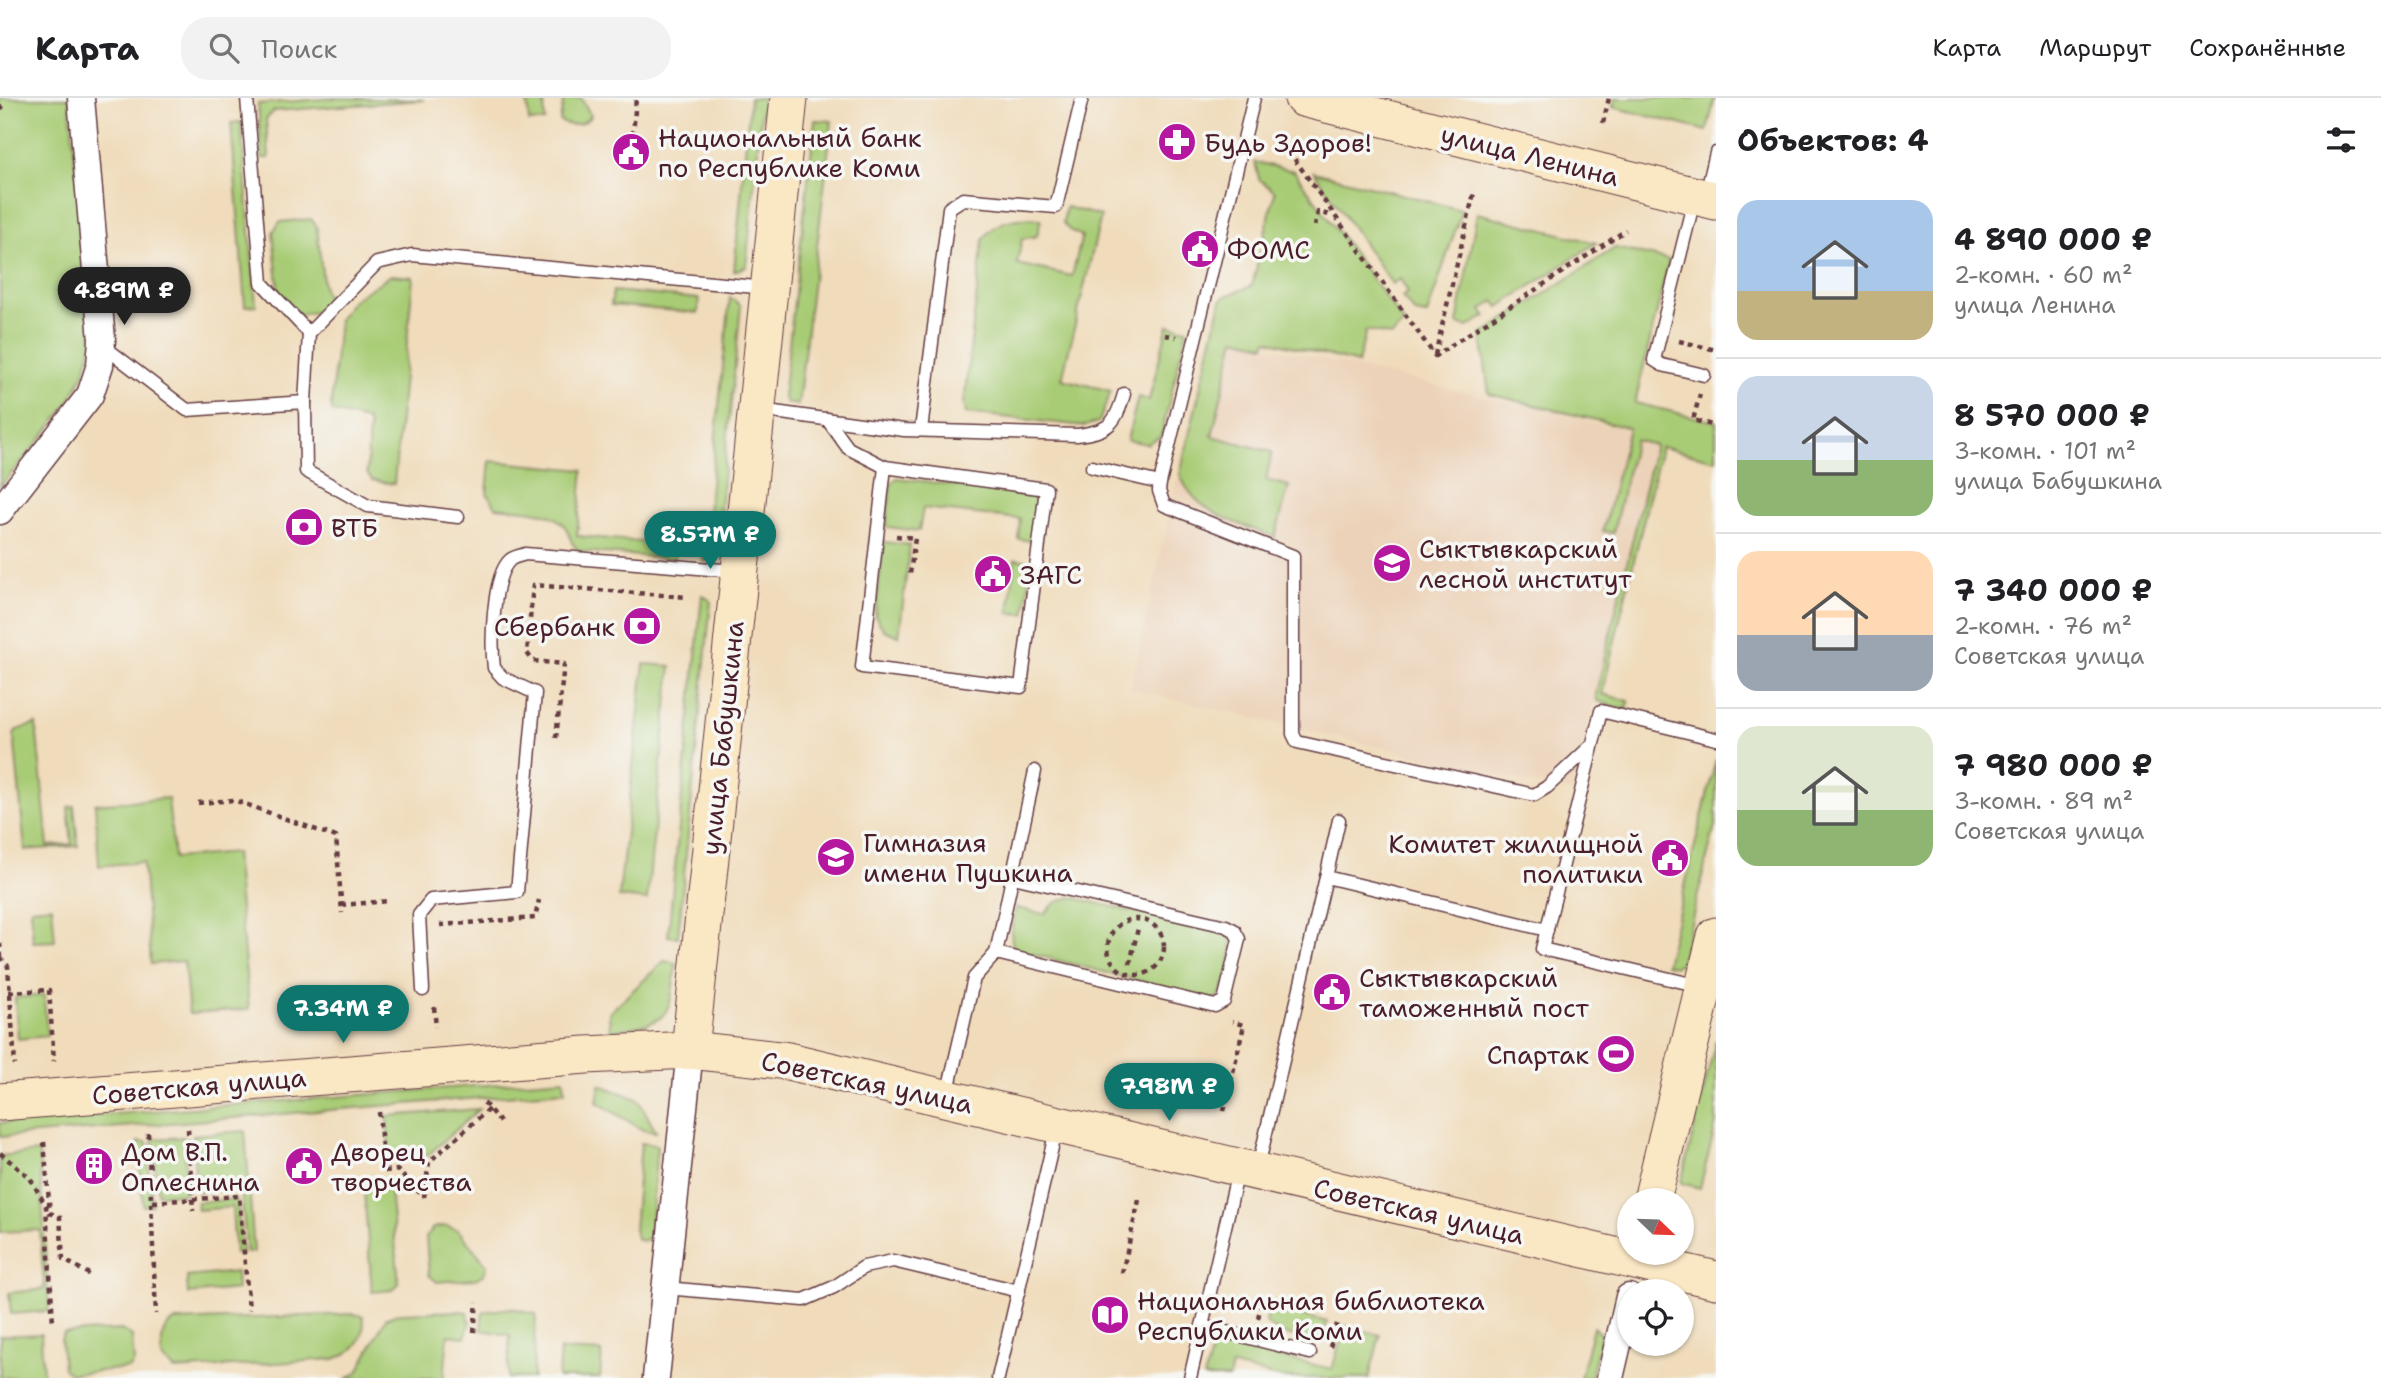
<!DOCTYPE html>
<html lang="ru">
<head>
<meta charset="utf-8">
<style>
	:root { --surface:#fff; --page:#f2f2f2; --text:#202124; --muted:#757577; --line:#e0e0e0; --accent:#0f766e }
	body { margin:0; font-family:"Shantell Sans",sans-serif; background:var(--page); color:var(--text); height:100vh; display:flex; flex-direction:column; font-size:26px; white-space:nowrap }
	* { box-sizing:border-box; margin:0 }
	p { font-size:23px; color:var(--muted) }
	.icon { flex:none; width:38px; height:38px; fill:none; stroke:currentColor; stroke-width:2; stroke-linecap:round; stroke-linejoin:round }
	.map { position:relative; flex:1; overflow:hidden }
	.side { display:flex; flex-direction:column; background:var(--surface); width:665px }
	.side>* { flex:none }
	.needle { width:46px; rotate:113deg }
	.tools { position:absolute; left:1617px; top:1090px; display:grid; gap:14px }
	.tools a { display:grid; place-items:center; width:77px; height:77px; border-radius:50%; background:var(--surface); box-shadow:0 2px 5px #0004; font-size:35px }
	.price { position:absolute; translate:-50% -60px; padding:0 16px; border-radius:24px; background:var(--accent); color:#fff; font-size:23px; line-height:46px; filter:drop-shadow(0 2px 4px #0008) }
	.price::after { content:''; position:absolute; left:50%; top:42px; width:21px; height:16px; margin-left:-10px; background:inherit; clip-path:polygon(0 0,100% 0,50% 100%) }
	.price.current { background:#222; color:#fff }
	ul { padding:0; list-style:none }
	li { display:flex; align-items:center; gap:21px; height:175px; padding:0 21px }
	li+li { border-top:2px solid var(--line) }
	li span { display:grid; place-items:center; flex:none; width:196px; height:140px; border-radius:21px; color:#555 }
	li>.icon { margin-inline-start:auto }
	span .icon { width:84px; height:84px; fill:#fffc; stroke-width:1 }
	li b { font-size:30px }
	h2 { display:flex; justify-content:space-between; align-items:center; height:84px; padding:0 21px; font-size:30px }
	header { display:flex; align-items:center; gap:42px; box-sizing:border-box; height:98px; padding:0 35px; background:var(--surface); border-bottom:2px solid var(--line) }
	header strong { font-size:33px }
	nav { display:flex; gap:38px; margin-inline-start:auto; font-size:24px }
	.search { width:490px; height:63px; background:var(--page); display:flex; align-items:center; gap:18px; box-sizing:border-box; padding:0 24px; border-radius:28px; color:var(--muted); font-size:26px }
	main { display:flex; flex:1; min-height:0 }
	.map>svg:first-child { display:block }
	.built { fill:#ecd2b8 }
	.green { fill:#a8cc75; stroke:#797650; stroke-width:2 }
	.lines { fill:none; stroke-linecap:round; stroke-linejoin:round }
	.lane-casing { stroke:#633b41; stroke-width:15 }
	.street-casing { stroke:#633b41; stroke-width:29 }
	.secondary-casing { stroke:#633b41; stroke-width:39 }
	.path { stroke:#633b41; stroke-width:4.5; stroke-dasharray:5 5; stroke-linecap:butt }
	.lane { stroke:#fff; stroke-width:12 }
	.street { stroke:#fff; stroke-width:26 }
	.secondary { stroke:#fae7c3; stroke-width:37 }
	.labels { text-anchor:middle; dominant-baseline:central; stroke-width:7; stroke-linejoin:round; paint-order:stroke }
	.poi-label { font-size:26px; fill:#4a1f2b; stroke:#f6f6f2; text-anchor:start }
	.street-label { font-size:26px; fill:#4a1f2b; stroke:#f6f6f2 }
</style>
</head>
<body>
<header>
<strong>Карта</strong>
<div class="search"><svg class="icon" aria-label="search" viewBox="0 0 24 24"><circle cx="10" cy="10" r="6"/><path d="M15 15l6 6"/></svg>Поиск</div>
<nav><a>Карта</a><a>Маршрут</a><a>Сохранённые</a></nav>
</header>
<main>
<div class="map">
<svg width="1716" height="1280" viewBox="0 0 1716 1280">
	<rect width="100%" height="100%" fill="#f6f6f2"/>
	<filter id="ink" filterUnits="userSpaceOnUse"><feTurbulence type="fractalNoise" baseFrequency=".0143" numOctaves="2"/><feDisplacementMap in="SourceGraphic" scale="14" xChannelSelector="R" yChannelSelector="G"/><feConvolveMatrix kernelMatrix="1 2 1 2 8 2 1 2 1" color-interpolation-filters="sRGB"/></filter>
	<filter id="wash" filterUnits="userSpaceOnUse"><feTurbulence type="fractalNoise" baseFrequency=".00686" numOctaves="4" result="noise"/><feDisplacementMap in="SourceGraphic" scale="28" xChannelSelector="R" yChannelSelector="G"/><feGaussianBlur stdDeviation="1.57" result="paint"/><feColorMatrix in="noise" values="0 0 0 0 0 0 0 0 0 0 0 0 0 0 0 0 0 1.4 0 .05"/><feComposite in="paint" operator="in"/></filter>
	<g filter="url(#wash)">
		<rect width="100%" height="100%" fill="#f0dcbb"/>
		<polygon class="built" points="1210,235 1656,339 1572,694 1130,591"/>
		<g class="green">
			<path d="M0,0H69L92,241C87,299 35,345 0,389Z"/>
			<polygon points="335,0 424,2 274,13 266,21 269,60 262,60 258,6"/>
			<polygon points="527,0 544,0 545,23 529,24"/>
			<path d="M564,0H581L591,18C583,27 570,30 560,23Z"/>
			<polygon points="750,0 763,0 746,169 734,173"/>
			<polygon points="1615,0 1715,0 1707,33 1613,9"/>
			<polygon points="815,22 832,23 798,307 787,305 783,299"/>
			<polygon points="241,24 256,207 245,208 231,25"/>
			<path d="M1255,64L1294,73L1404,225L1392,238L1366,232L1358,265L1267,242L1265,247L1235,240L1212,338L1272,354L1266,382L1289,388L1275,439C1238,425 1194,416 1180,376L1221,203L1225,198L1252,188L1275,94L1259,81Z"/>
			<polygon points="1314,74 1462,112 1427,217 1415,215 1402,199 1408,194 1400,181 1392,186"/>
			<path d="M1066,109L1101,118L1062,281L1111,293L1099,324L1085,328L966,315L964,305L983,142C995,121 1018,119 1041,121L1037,138L1022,141L1017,166L1072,178L1082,138L1069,132L1063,125Z"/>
			<polygon points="1477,115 1596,145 1499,209 1494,203 1482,212 1486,218 1468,229 1457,226"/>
			<polygon points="311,121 317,129 324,193 329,204 322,213 299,217 279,197 273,134 280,124"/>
			<polygon points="1615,150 1669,162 1635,305 1716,324 1716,362 1661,349 1602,596 1629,603 1627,612 1597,603 1596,596 1655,347 1635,342 1613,435 1603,433 1629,330 1489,296 1481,237"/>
			<polygon points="391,177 413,179 394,386 372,382 367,375 369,327 366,322 333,314 331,308 339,221 353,202"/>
			<polygon points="613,193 699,201 698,215 611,207"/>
			<polygon points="730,199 741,208 715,460 703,464"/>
			<polygon points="1168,227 1187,231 1161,338 1147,346 1127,342 1138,299 1149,302"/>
			<path d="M490,363L583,372L577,438L676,447L675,461L580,453C570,447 571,439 566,430C554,410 516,412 496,409L487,395Z"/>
			<polygon points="897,380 1031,397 1037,404 1032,443 1018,441 1020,421 923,410 919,433 886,429 891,386"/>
			<polygon points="884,444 910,447 899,538 884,532 875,518"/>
			<polygon points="1015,461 1032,463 1025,516 1009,515"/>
			<polygon points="702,497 711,503 678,839 668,838"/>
			<polygon points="644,566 671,568 647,802 619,799"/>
			<polygon points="36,626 48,748 72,746 68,709 74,708 78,748 25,752 14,637 17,632"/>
			<polygon points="1716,661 1716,724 1681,865 1674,868 1666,866"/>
			<polygon points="168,700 174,760 235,755 249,911 189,916 184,863 151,866 143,764 99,768 95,706"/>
			<path d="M1070,799L1228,835C1237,848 1227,893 1214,902L1013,851L1011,834L1016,810L1044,816L1055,805Z"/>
			<polygon points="52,808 55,843 33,844 31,810"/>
			<path d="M664,863L676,865C670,924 668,924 610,933L609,915Z"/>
			<polygon points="44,897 47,938 18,941 15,900"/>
			<polygon points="1716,942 1716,1026 1700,1090 1681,1085"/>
			<polygon points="564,981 565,993 0,1039 0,1025"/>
			<polygon points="600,987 638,1001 656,1034 643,1032 597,1004"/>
			<polygon points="479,1011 427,1058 389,1060 387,1018"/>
			<polygon points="245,1033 254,1154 247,1155 241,1091 196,1094 193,1037"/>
			<polygon points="184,1039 187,1093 183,1096 158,1096 152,1041"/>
			<polygon points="138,1044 147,1044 152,1107 143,1108"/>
			<polygon points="641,1045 657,1047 650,1139 642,1143 637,1141 634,1132"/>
			<polygon points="39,1054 49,1213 11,1216 9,1195 44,1191 40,1132 0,1134 0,1058"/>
			<polygon points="390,1091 399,1185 393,1192 372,1194 364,1093"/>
			<polygon points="237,1101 242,1155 235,1156 232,1109 198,1112 197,1104"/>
			<polygon points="446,1128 458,1132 487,1167 484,1176 475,1181 437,1184 429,1177 426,1139 433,1130"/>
			<polygon points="236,1174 237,1191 188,1196 187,1179"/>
			<path d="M1270,1209L1327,1224L1323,1238C1311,1246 1272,1236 1266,1224Z"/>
			<polygon points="511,1210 536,1216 533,1280 508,1280 510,1237 481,1232 483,1214"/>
			<polygon points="459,1213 467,1214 470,1225 465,1239 448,1237 444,1280 348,1280 358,1274 386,1220 401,1215"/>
			<path d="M353,1216L363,1218C367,1241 354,1255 334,1261L175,1272L162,1260C162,1245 159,1230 175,1223Z"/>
			<polygon points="1345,1228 1380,1237 1369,1280 1283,1280 1232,1268 1229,1280 1204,1280 1214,1244 1332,1271"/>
			<polygon points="1593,1229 1601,1236 1591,1280 1580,1280"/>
			<polygon points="121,1232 132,1238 134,1264 130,1270 71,1276 63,1271 61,1241 64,1235"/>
			<polygon points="41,1236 43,1278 0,1280 0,1238"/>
			<polygon points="560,1252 602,1254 600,1280 558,1280"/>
		</g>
	</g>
	<g filter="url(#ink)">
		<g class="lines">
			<defs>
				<g id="lane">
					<polyline points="247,0 262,185 309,235"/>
					<polyline points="1254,0 1160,385 1159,393 1164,407 1293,458 1293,636 1297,644 1534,697 1547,689 1592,647"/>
					<polyline points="1706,97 1716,55"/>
					<polyline points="1694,102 1654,262 1662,267 1704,277"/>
					<polyline points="102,247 187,312 305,304 306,373 368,408 458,419"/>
					<polyline points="305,304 309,235 377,165 412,157 767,190"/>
					<path d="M760,312L904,332L1077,337C1109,333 1115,327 1124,296"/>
					<polyline points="827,321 848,350 885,369"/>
					<polyline points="921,332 949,110 963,101 1056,109 1082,0"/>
					<polygon points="885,369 1046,391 1021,589 862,569"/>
					<polyline points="1092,369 1160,385"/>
					<polyline points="1326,779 1339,722"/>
					<polyline points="996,855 1215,908 1224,903 1239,841 1234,832 1226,828 1013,779"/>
					<polyline points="1700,888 1542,851 1601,613 1716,641"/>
					<path d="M423,892L419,817L431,802L517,794L535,595L503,580L494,570C491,547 492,478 510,462C513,459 520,458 525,456L735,473"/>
					<polyline points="947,997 974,880 996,855 1035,673"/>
					<polyline points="1258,1069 1326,779 1547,832"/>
					<polyline points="665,1190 804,1202 834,1189 864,1169 893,1163 1019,1193"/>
					<polyline points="1202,1228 1310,1255"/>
					<polyline points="998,1280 1057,1028"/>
					<polyline points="1190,1280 1238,1073"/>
				</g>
				<g id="street">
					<polyline points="0,413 90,297 100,267 102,242 81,0"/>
					<polyline points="656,1280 690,952"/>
					<polyline points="1610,1280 1629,1199"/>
				</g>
				<g id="secondary">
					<polyline points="1303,0 1716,103"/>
					<polyline points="690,952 789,0"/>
					<polyline points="0,1004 586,957 690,952 788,963 1716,1182"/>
					<polyline points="1652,1102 1716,838"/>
				</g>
			</defs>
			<use href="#lane" class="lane-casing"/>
			<use href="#street" class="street-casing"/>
			<use href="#secondary" class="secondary-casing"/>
			<g class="path">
				<polyline points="0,12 4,7"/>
				<polyline points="1603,25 1609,0"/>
				<polyline points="633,37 636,0"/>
				<polyline points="1283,45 1435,258 1626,132"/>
				<polyline points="1315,128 1318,114 1333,118"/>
				<polyline points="1165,237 1176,239"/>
				<polyline points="1679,243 1716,252"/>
				<polyline points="1435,257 1474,95"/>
				<polyline points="1700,296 1693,322 1716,328"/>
				<polyline points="896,438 915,440 910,476 914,477"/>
				<polyline points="556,640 564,566 533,563 527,555 533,487 688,499"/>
				<polyline points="198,705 234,702 336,739 342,815"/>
				<polyline points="341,807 389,803"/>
				<circle cx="1136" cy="849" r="28"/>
				<polyline points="440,827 535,820 539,802"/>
				<polyline points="0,845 1,859"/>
				<polyline points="0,859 8,868 15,967"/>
				<polyline points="1130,866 1138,830"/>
				<polyline points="9,894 49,892 54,963"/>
				<polyline points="434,909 436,929"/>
				<polyline points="484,1005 500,1024"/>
				<polyline points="1224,1013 1244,927 1232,924"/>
				<polyline points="379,1014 384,1073 397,1072 424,1099"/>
				<polyline points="188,1031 193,1113"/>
				<polyline points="148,1035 156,1216"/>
				<polyline points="44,1044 50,1115 60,1119 63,1161 89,1176"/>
				<polyline points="0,1055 30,1080 46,1108 53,1225"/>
				<polyline points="424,1099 429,1064 489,1011"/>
				<polyline points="153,1104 239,1098 249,1212"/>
				<polyline points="1122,1175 1139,1102"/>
				<polyline points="1258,1220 1261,1207"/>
				<polyline points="474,1234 477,1204"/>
				<polyline points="1330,1249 1337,1226"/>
			</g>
			<use href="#lane" class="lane"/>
			<use href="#street" class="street"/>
			<use href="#secondary" class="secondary"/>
		</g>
	</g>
	<defs>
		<symbol id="pharmacy-disc" viewBox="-11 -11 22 22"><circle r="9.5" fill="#b5179e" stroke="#f6f6f2"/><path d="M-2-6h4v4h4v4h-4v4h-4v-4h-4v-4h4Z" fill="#fff"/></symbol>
		<symbol id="civic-disc" viewBox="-11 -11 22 22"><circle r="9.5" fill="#b5179e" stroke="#f6f6f2"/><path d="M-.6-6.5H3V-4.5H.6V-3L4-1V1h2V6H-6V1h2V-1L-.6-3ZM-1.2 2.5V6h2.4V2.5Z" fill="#fff"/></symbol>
		<symbol id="bank-disc" viewBox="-11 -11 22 22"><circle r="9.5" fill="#b5179e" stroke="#f6f6f2"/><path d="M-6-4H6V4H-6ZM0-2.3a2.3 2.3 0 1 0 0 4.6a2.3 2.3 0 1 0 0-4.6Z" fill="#fff"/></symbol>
		<symbol id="university-disc" viewBox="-11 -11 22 22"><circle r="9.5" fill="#b5179e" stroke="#f6f6f2"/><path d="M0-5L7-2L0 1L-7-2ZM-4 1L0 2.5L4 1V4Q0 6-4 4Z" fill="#fff"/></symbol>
		<symbol id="school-disc" viewBox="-11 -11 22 22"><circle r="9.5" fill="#b5179e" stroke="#f6f6f2"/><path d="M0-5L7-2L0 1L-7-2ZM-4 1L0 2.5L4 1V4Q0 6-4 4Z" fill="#fff"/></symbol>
		<symbol id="stadium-disc" viewBox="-11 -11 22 22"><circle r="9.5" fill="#b5179e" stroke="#f6f6f2"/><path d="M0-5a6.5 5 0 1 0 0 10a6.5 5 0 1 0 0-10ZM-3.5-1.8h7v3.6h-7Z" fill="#fff"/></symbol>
		<symbol id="building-disc" viewBox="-11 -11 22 22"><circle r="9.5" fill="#b5179e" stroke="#f6f6f2"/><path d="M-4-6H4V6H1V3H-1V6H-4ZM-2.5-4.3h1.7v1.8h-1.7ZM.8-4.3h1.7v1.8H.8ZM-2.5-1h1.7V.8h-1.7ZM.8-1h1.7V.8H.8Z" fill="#fff"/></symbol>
		<symbol id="library-disc" viewBox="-11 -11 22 22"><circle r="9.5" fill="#b5179e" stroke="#f6f6f2"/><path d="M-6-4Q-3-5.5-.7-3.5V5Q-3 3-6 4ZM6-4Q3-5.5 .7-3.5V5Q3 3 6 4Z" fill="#fff"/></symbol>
	</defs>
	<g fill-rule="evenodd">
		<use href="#pharmacy-disc" x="1155" y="22" width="44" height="44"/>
		<use href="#civic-disc" x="609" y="32" width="44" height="44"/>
		<use href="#civic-disc" x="1178" y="129" width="44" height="44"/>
		<use href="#bank-disc" x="282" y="407" width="44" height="44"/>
		<use href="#university-disc" x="1370" y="443" width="44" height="44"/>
		<use href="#civic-disc" x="971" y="454" width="44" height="44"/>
		<use href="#bank-disc" x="620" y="506" width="44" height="44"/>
		<use href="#school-disc" x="814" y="737" width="44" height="44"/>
		<use href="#civic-disc" x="1648" y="738" width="44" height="44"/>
		<use href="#civic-disc" x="1310" y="872" width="44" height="44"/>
		<use href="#stadium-disc" x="1594" y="934" width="44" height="44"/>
		<use href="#building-disc" x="72" y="1046" width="44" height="44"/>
		<use href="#civic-disc" x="282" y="1046" width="44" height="44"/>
		<use href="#library-disc" x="1088" y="1195" width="44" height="44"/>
	</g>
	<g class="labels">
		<g class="poi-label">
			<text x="658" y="39">Национальный банк<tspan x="658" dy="30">по Республике Коми</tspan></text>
			<text x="1204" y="44">Будь Здоров!</text>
			<text x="1227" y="151">ФОМС</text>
			<text x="331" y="429">ВТБ</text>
			<text x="1419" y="450">Сыктывкарский<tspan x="1419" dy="30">лесной институт</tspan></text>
			<text x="1020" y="476">ЗАГС</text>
			<text x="615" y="528" text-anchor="end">Сбербанк</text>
			<text x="863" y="744">Гимназия<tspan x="863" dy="30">имени Пушкина</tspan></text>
			<text x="1643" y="745" text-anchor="end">Комитет жилищной<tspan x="1643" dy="30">политики</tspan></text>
			<text x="1359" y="879">Сыктывкарский<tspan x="1359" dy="30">таможенный пост</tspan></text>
			<text x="1589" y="956" text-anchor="end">Спартак</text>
			<text x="121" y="1053">Дом В.П.<tspan x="121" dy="30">Оплеснина</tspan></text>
			<text x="331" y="1053">Дворец<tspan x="331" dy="30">творчества</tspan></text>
			<text x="1137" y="1202">Национальная библиотека<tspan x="1137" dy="30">Республики Коми</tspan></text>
		</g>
		<g class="street-label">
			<text transform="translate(1530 57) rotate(14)">улица Ленина</text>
			<text transform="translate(722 640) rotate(-84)">улица Бабушкина</text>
			<text transform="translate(867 984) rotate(12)">Советская улица</text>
			<text transform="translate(199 988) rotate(-5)">Советская улица</text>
			<text transform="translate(1419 1113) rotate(13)">Советская улица</text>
		</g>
	</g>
</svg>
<div class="tools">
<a><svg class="needle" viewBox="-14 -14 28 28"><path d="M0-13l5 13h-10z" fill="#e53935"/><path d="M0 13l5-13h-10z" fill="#757577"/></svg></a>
<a><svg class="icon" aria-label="locate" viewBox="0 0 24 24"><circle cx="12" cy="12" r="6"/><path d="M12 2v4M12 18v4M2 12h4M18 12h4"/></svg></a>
</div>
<b class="price current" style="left:124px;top:229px">4.89M ₽</b>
<b class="price" style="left:710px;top:473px">8.57M ₽</b>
<b class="price" style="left:343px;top:947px">7.34M ₽</b>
<b class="price" style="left:1169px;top:1025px">7.98M ₽</b>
</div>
<section class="side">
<h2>Объектов: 4<svg class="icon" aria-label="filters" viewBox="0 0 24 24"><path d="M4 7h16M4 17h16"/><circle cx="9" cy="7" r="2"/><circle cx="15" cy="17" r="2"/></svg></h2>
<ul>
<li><span style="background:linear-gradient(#a9c7e8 65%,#c2b280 0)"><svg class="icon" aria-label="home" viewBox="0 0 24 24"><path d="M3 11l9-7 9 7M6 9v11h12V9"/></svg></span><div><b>4 890 000 ₽</b><p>2-комн. · 60 m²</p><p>улица Ленина</p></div></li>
<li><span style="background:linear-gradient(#c9d6e8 60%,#8fb573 0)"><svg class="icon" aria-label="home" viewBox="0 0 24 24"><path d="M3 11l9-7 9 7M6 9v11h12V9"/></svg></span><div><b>8 570 000 ₽</b><p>3-комн. · 101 m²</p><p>улица Бабушкина</p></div></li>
<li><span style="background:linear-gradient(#ffd9b3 60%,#9aa5b1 0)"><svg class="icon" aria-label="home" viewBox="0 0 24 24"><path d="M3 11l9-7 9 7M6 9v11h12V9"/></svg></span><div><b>7 340 000 ₽</b><p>2-комн. · 76 m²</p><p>Советская улица</p></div></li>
<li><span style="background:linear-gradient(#dfe7d0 60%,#8fb573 0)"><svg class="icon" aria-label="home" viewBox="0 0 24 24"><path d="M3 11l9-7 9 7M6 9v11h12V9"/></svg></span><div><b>7 980 000 ₽</b><p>3-комн. · 89 m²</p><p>Советская улица</p></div></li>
</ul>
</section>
</main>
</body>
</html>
